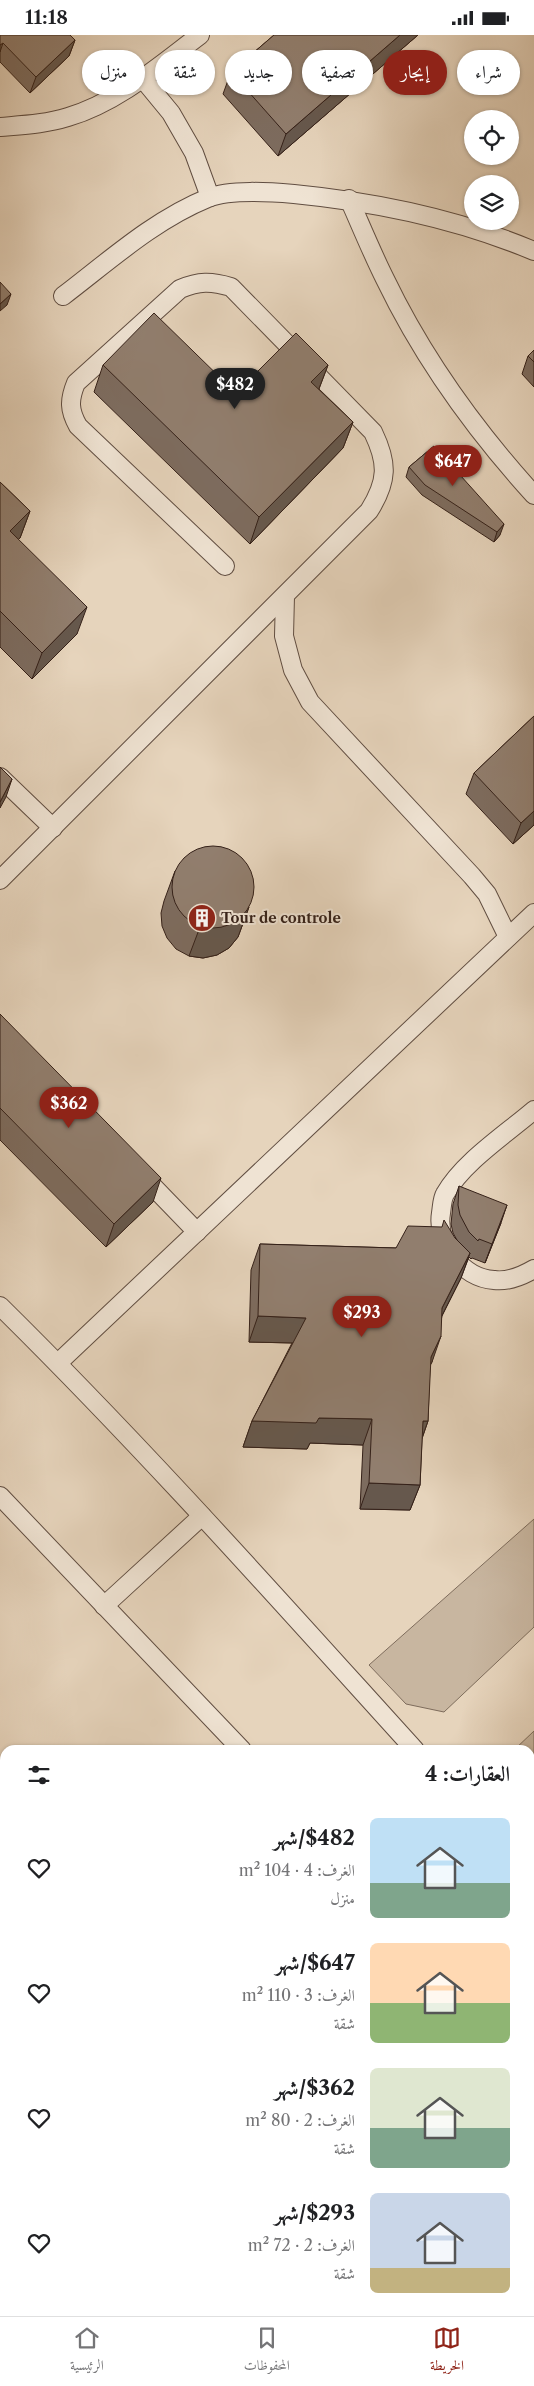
<!DOCTYPE html>
<html lang="ar">
<head>
<meta charset="utf-8">
<style>
	:root { --surface:#fff; --page:#f6f6f6; --text:#202124; --muted:#757577; --line:#e0e0e0; --accent:#8f2418 }
	body { margin:0; font-family:"Libre Caslon Text",Amiri,serif; background:var(--page); color:var(--text); direction:rtl; height:100vh; display:flex; flex-direction:column; font-size:19px; white-space:nowrap }
	* { box-sizing:border-box; margin:0 }
	p { font-size:16px; color:var(--muted) }
	.icon { flex:none; width:28px; height:28px; fill:none; stroke:currentColor; stroke-width:2; stroke-linecap:round; stroke-linejoin:round }
	.map { position:relative; flex:1; overflow:hidden; direction:ltr }
	.drawer { position:absolute; left:0px; top:1710px; width:535px; height:571px; display:flex; flex-direction:column; background:var(--surface); border-radius:15px 15px 0 0; box-shadow:0 1px 4px #0004; direction:rtl }
	.drawer>* { flex:none }
	.guide { position:absolute; left:15px; top:15px; width:505px; height:45px; direction:rtl; display:flex; gap:10px }
	.tools { position:absolute; left:464px; top:75px; display:grid; gap:10px }
	.tools a { display:grid; place-items:center; width:55px; height:55px; border-radius:50%; background:var(--surface); box-shadow:0 1px 4px #0004; font-size:25px }
	.price { position:absolute; translate:-50% -42px; padding:0 11px; border-radius:18px; background:var(--accent); color:#fff; font-size:16px; line-height:32px; filter:drop-shadow(0 1px 2px #0008) }
	.price::after { content:''; position:absolute; left:50%; top:30px; width:15px; height:11px; margin-left:-8px; background:inherit; clip-path:polygon(0 0,100% 0,50% 100%) }
	.price.active { background:#222; color:#fff }
	ul { padding:0; list-style:none }
	li { display:flex; align-items:center; gap:15px; height:125px; padding:0 25px }
	li span { display:grid; place-items:center; flex:none; width:140px; height:100px; border-radius:8px; color:#555 }
	li>.icon { margin-inline-start:auto }
	span .icon { width:60px; height:60px; fill:#fffc; stroke-width:1 }
	li b { font-size:21px }
	h2 { display:flex; justify-content:space-between; align-items:center; height:60px; padding:0 25px; font-size:21px }
	.chip { padding:0 18px; border-radius:22px; background:var(--surface); box-shadow:0 1px 4px #0004; font-size:18px; line-height:45px }
	.chip.active { background:var(--accent); color:#fff }
	.status { display:flex; justify-content:space-between; align-items:center; height:35px; padding:0 25px; background:var(--surface); direction:ltr }
	.status svg { height:14px; fill:currentColor }
	.tab-bar { display:flex; justify-content:space-around; align-items:center; height:70px; border-top:1px solid var(--line); background:var(--surface); font-size:14px; color:var(--muted) }
	.tab-bar a { display:grid; justify-items:center; gap:2px }
	.tab-bar .active { color:var(--accent) }
	.map>svg:first-child { display:block }
	.green { fill:#c8b6a0; stroke:#7e6c5c }
	.lines { fill:none; stroke-linecap:round; stroke-linejoin:round }
	.service-casing { stroke:#614e42; stroke-width:20 }
	.service { stroke:#efe3d3; stroke-width:18 }
	.wall { fill:#7d6c5f; stroke:#352119 }
	.shaded-wall { fill:#66584d; stroke:#352119 }
	.building { fill:#917e6e; stroke:#352119 }
	.labels { text-anchor:middle; dominant-baseline:central; stroke-width:4; stroke-linejoin:round; paint-order:stroke }
	.poi-label { font-size:14px; font-weight:bold; fill:#352119; stroke:#efe3d3; text-anchor:start }
</style>
</head>
<body>
<div class="status"><b>11:18</b><svg viewBox="0 0 49 12"><path d="M0 12V9h3v3zM5 12V6h3v6zM10 12V3h3v9zM15 12V0h3v12zM26 1h20v11H26zM47 4h2v5h-2z"/></svg></div>
<div class="map">
<svg width="534" height="2281" viewBox="0 0 534 2281">
	<rect width="100%" height="100%" fill="#e6d4bc"/>
	<filter id="stains"><feTurbulence type="fractalNoise" baseFrequency=".004" numOctaves="4"/><feColorMatrix values="0 0 0 0 .2 0 0 0 0 .09 0 0 0 0 .02 0 0 0 .5 -.17"/></filter>
	<radialGradient id="worn" r=".72"><stop offset=".6" stop-color="#630" stop-opacity="0"/><stop offset="1" stop-color="#630" stop-opacity=".3"/></radialGradient>
	<g class="green">
		<polygon points="534,1484 534,1592 444,1677 406,1669 369,1630"/>
		<polygon points="534,1696 534,1787 530,1783 530,1715 514,1715"/>
		<polygon points="530,1896 534,1900 534,1967 530,1963"/>
	</g>
	<g class="lines">
		<defs>
			<g id="service">
				<polyline points="143,44 171,78 194,118 210,162"/>
				<path d="M0,92C23,90 46,89 68,82C118,67 159,31 200,0"/>
				<path d="M349,164C361,191 372,218 385,244C423,323 475,395 534,460"/>
				<path d="M63,261C109,226 154,185 208,163C230,154 270,157 294,159C376,167 458,184 534,216"/>
				<polyline points="285,561 284,601 293,635 310,667 472,841 487,859 508,902"/>
				<polyline points="0,742 53,793"/>
				<path d="M0,845L369,476C388,446 388,428 373,397L231,252C211,246 199,246 180,254L76,348C69,365 69,375 78,391L225,531"/>
				<path d="M534,1075C506,1099 463,1127 445,1159C442,1164 442,1172 441,1178C436,1208 462,1243 494,1245C508,1247 522,1241 534,1234"/>
				<polyline points="140,1138 197,1197"/>
				<path d="M0,1271C144,1413 279,1565 415,1715"/>
				<polyline points="58,1328 534,878"/>
				<polyline points="0,1461 242,1715"/>
				<polyline points="104,1571 202,1481"/>
				<polyline points="530,1836 534,1840"/>
				<polyline points="530,2018 534,2022"/>
			</g>
		</defs>
		<use href="#service" class="service-casing"/>
		<use href="#service" class="service"/>
	</g>
	<g class="wall">
		<polygon points="0,0 75,5 69,21 30,58 0,27"/>
		<polygon points="274,0 418,0 278,121 223,59 231,37"/>
		<polygon points="534,315 534,352 522,339 528,321"/>
		<polygon points="103,330 236,358 328,330 319,354 353,387 343,413 250,509 94,357"/>
		<polygon points="434,411 500,500 494,507 422,460 406,442 409,432"/>
		<polygon points="0,447 30,476 20,503 18,504 77,599 32,644 0,612"/>
		<polygon points="534,681 534,790 513,809 466,759 474,738"/>
		<polygon points="175,836 249,872 238,902 229,913 217,920 203,923 189,921 176,914 167,903 162,891 161,878 164,866"/>
		<polygon points="0,979 153,1167 106,1212 0,1105"/>
		<polygon points="459,1151 501,1188 485,1228 472,1223 471,1224 469,1222 461,1243 442,1281 432,1327 430,1330 428,1386 422,1404 420,1450 410,1475 360,1474 363,1410 310,1408 307,1414 243,1412 252,1386 292,1308 249,1307 251,1235 260,1209 396,1213 455,1203 457,1205 453,1198 451,1189 453,1169"/>
	</g>
	<g class="shaded-wall">
		<polygon points="400,0 418,0 278,121 286,99"/>
		<polygon points="75,5 69,21 30,58 36,42"/>
		<polygon points="3,8 0,17 0,10"/>
		<polygon points="11,259 7,270 0,276 0,269"/>
		<polygon points="328,330 318,356 311,347"/>
		<polygon points="353,387 343,413 250,509 259,482"/>
		<polygon points="30,476 20,503 0,522 10,496"/>
		<polygon points="504,489 500,500 494,507 497,497"/>
		<polygon points="87,572 77,599 32,644 42,618"/>
		<polygon points="12,744 6,762 0,773 0,767"/>
		<polygon points="534,776 534,790 513,809 521,788"/>
		<polygon points="249,872 238,902 229,913 217,920 203,923 189,921 200,892"/>
		<polygon points="161,1143 153,1167 106,1212 114,1189"/>
		<polygon points="507,1170 501,1188 485,1228 492,1209"/>
		<polygon points="470,1218 461,1243 433,1298 442,1273"/>
		<polygon points="258,1281 306,1283 296,1308 249,1307"/>
		<polygon points="441,1301 432,1327 421,1348 431,1322"/>
		<polygon points="319,1383 372,1384 363,1410 310,1408 307,1414 243,1412 252,1386"/>
		<polygon points="423,1386 428,1386 419,1411"/>
		<polygon points="369,1448 420,1450 410,1475 360,1474"/>
	</g>
	<g class="building">
		<polygon points="0,0 70,0 75,5 36,42 3,8 0,10"/>
		<polygon points="274,0 400,0 286,99 231,37"/>
		<polygon points="0,247 11,259 0,269"/>
		<polygon points="154,278 236,358 296,298 328,330 311,347 353,387 259,482 103,330"/>
		<polygon points="534,315 534,327 528,321"/>
		<polygon points="434,411 504,489 497,497 425,450 409,432"/>
		<polygon points="0,447 30,476 10,496 87,572 42,618 0,576"/>
		<polygon points="534,681 534,776 521,788 474,738"/>
		<polygon points="0,732 12,744 0,767"/>
		<circle cx="213" cy="852" r="41"/>
		<polygon points="0,979 161,1143 114,1189 0,1073"/>
		<polygon points="459,1151 507,1170 492,1209 479,1204 478,1206 469,1197 460,1180 458,1170"/>
		<polygon points="444,1185 455,1203 470,1218 442,1273 441,1301 431,1322 428,1386 423,1386 420,1450 369,1448 372,1384 319,1383 316,1388 252,1386 306,1283 258,1281 260,1209 396,1213 408,1191 442,1192"/>
	</g>
	<defs>
		<symbol id="building-disc" viewBox="-11 -11 22 22"><circle r="9.5" fill="#8f2418" stroke="#efe3d3"/><path d="M-4-6H4V6H1V3H-1V6H-4ZM-2.5-4.3h1.7v1.8h-1.7ZM.8-4.3h1.7v1.8H.8ZM-2.5-1h1.7V.8h-1.7ZM.8-1h1.7V.8H.8Z" fill="#fff"/></symbol>
	</defs>
	<g fill-rule="evenodd">
		<use href="#building-disc" x="186" y="867" width="32" height="32"/>
	</g>
	<g class="labels">
		<g class="poi-label">
			<text x="221" y="883">Tour de controle</text>
		</g>
	</g>
	<rect width="100%" height="100%" filter="url(#stains)"/>
	<rect width="100%" height="100%" fill="url(#worn)"/>
</svg>
<div class="tools">
<a><svg class="icon" aria-label="locate" viewBox="0 0 24 24"><circle cx="12" cy="12" r="6"/><path d="M12 2v4M12 18v4M2 12h4M18 12h4"/></svg></a>
<a><svg class="icon" aria-label="layers" viewBox="0 0 24 24"><path d="M12 4l9 5-9 5-9-5zM3 14l9 5 9-5"/></svg></a>
</div>
<b class="price active" style="left:235px;top:375px">$482</b>
<b class="price" style="left:453px;top:452px">$647</b>
<b class="price" style="left:69px;top:1094px">$362</b>
<b class="price" style="left:362px;top:1303px">$293</b>
<div class="guide">
<a class="chip">شراء</a>
<a class="chip active">إيجار</a>
<a class="chip">تصفية</a>
<a class="chip">جديد</a>
<a class="chip">شقة</a>
<a class="chip">منزل</a>
</div>
<section class="drawer">
<h2>العقارات: 4<svg class="icon" aria-label="filters" viewBox="0 0 24 24"><path d="M4 7h16M4 17h16"/><circle cx="9" cy="7" r="2"/><circle cx="15" cy="17" r="2"/></svg></h2>
<ul>
<li><span style="background:linear-gradient(#bfe0f5 65%,#7fa58c 0)"><svg class="icon" aria-label="home" viewBox="0 0 24 24"><path d="M3 11l9-7 9 7M6 9v11h12V9"/></svg></span><div><b>$482/شهر</b><p>الغرف: 4 · 104 m²</p><p>منزل</p></div><svg class="icon" aria-label="heart" viewBox="0 0 24 24"><path d="M12 20l-8-8c-3-5 5-10 8-4 3-6 11-1 8 4z"/></svg></li>
<li><span style="background:linear-gradient(#ffd9b3 60%,#8fb573 0)"><svg class="icon" aria-label="home" viewBox="0 0 24 24"><path d="M3 11l9-7 9 7M6 9v11h12V9"/></svg></span><div><b>$647/شهر</b><p>الغرف: 3 · 110 m²</p><p>شقة</p></div><svg class="icon" aria-label="heart" viewBox="0 0 24 24"><path d="M12 20l-8-8c-3-5 5-10 8-4 3-6 11-1 8 4z"/></svg></li>
<li><span style="background:linear-gradient(#dfe7d0 60%,#7fa58c 0)"><svg class="icon" aria-label="home" viewBox="0 0 24 24"><path d="M3 11l9-7 9 7M6 9v11h12V9"/></svg></span><div><b>$362/شهر</b><p>الغرف: 2 · 80 m²</p><p>شقة</p></div><svg class="icon" aria-label="heart" viewBox="0 0 24 24"><path d="M12 20l-8-8c-3-5 5-10 8-4 3-6 11-1 8 4z"/></svg></li>
<li><span style="background:linear-gradient(#c9d6e8 75%,#c2b280 0)"><svg class="icon" aria-label="home" viewBox="0 0 24 24"><path d="M3 11l9-7 9 7M6 9v11h12V9"/></svg></span><div><b>$293/شهر</b><p>الغرف: 2 · 72 m²</p><p>شقة</p></div><svg class="icon" aria-label="heart" viewBox="0 0 24 24"><path d="M12 20l-8-8c-3-5 5-10 8-4 3-6 11-1 8 4z"/></svg></li>
</ul>
</section>
</div>
<nav class="tab-bar">
<a class="active"><svg class="icon" aria-label="map" viewBox="0 0 24 24"><path d="M3 6l6-2 6 2 6-2v14l-6 2-6-2-6 2zM9 4v14M15 6v14"/></svg>الخريطة</a>
<a><svg class="icon" aria-label="saved" viewBox="0 0 24 24"><path d="M7 4h10v16l-5-4-5 4z"/></svg>المحفوظات</a>
<a><svg class="icon" aria-label="home" viewBox="0 0 24 24"><path d="M3 11l9-7 9 7M6 9v11h12V9"/></svg>الرئيسية</a>
</nav>
</body>
</html>
